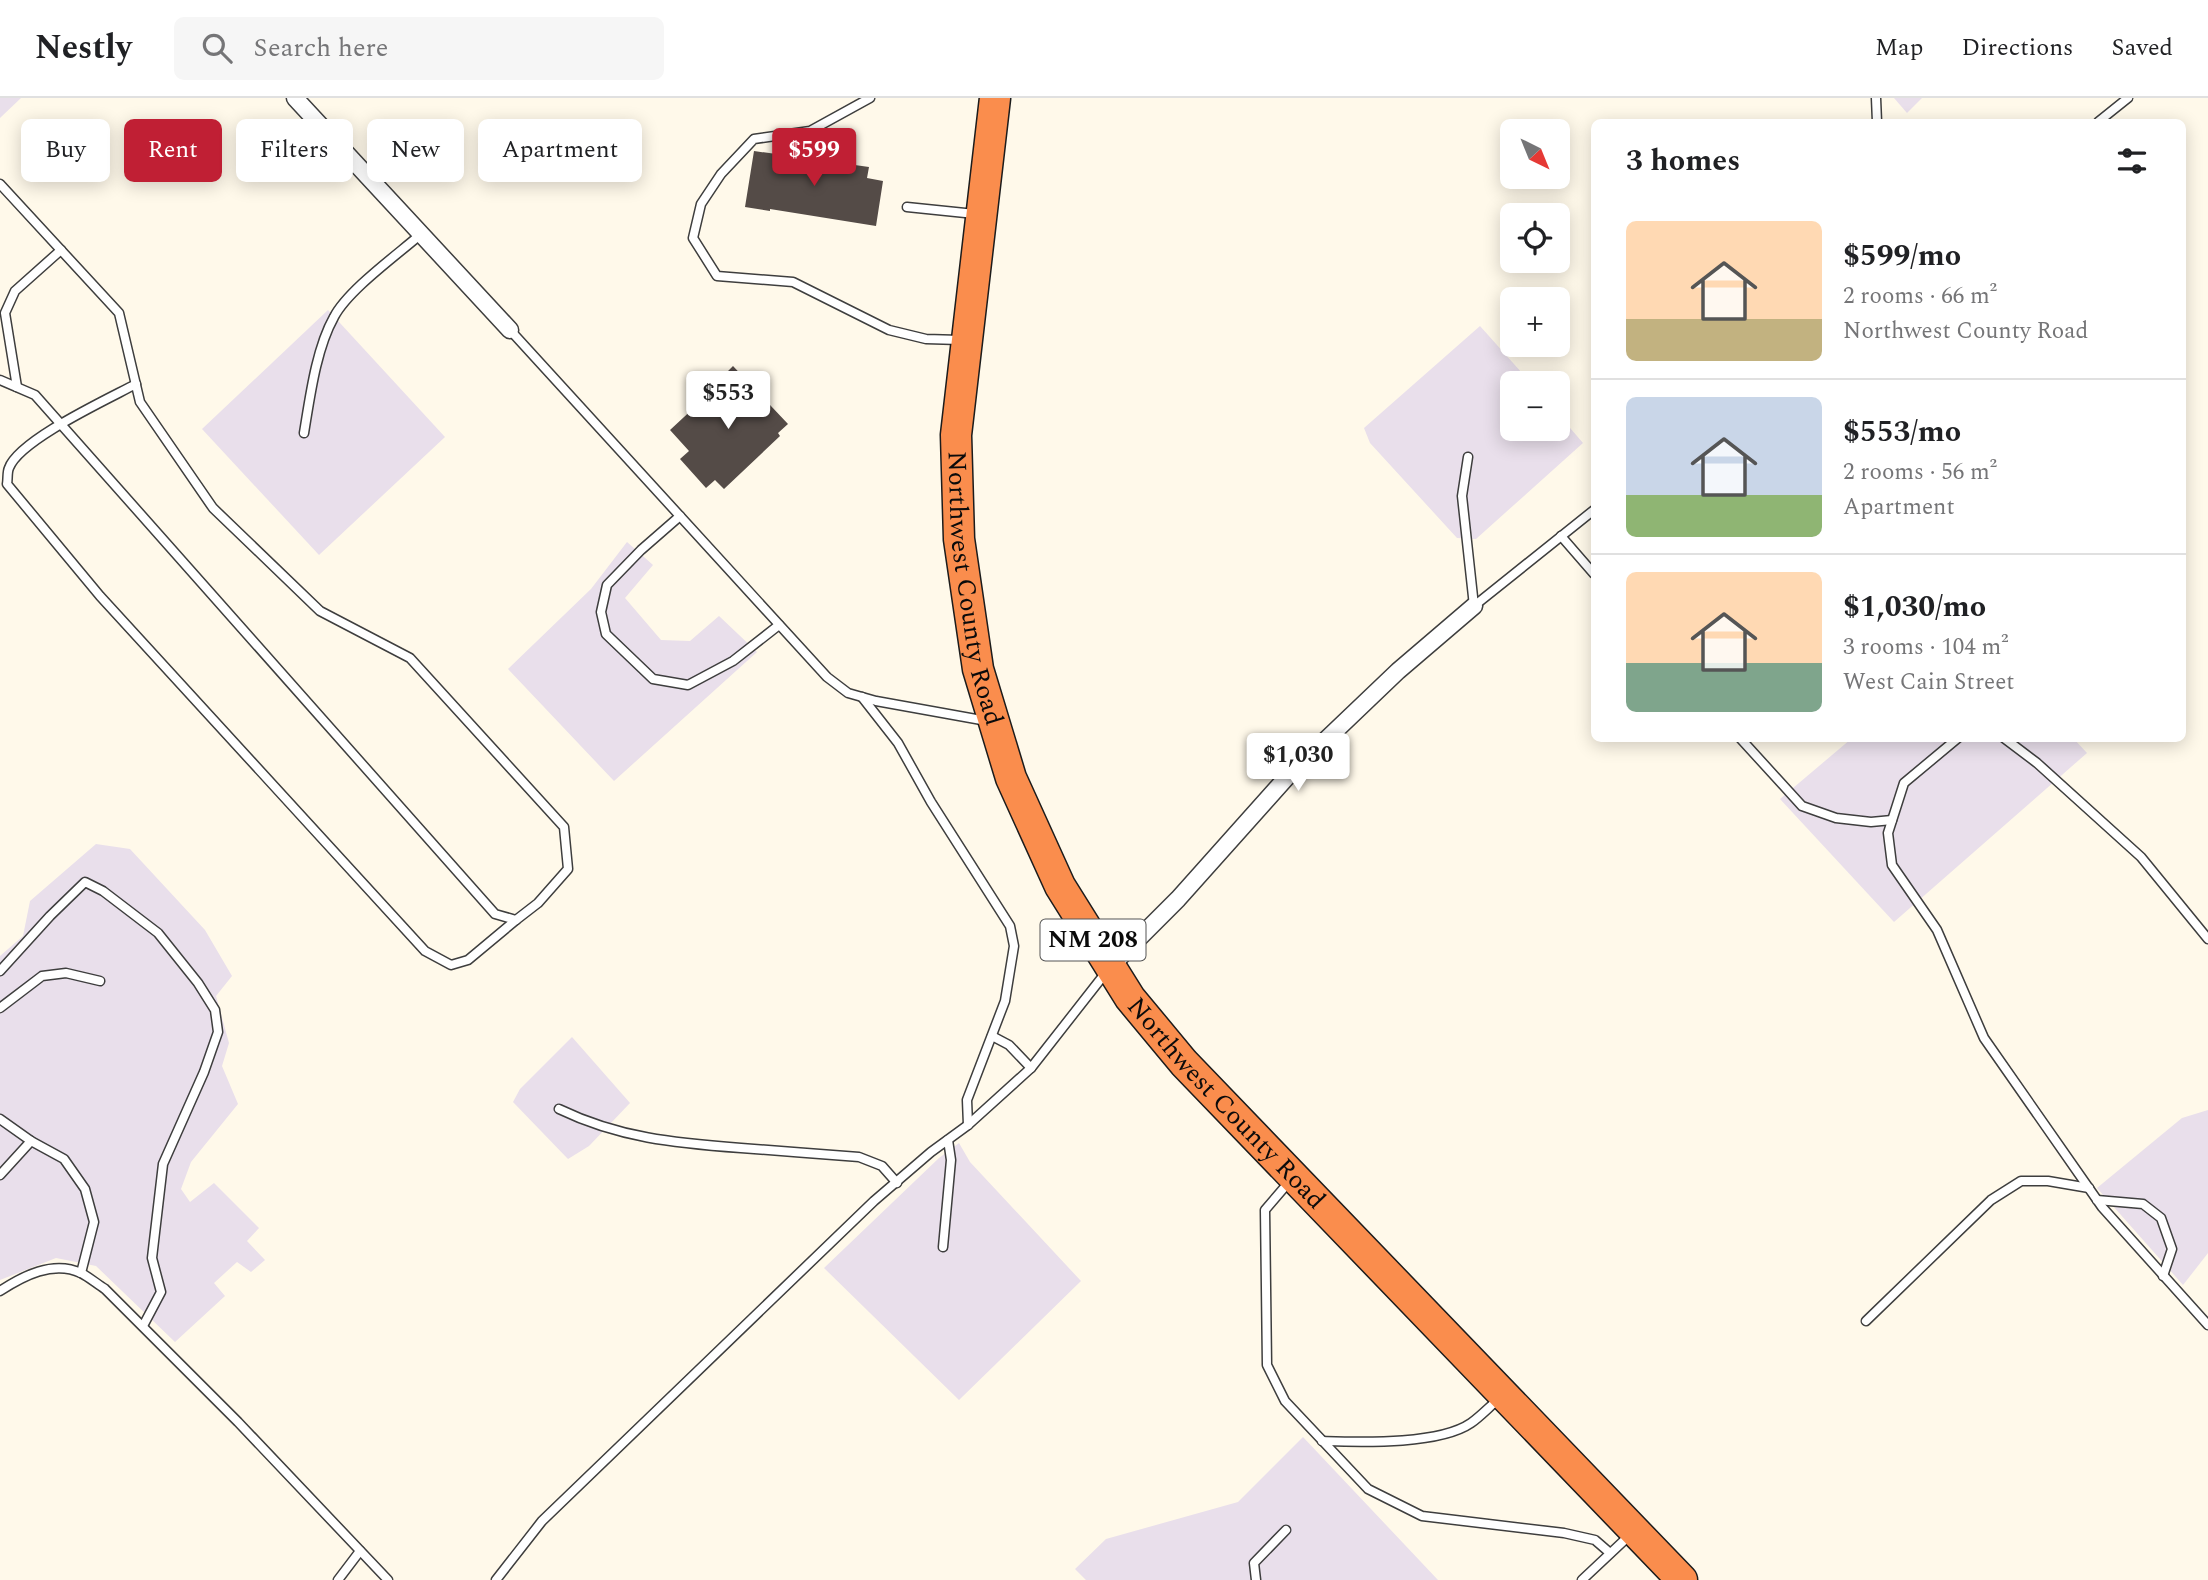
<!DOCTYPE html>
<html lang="en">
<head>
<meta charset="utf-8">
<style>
	:root { --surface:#fff; --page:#f6f6f6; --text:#202124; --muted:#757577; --line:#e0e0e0; --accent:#c01f34 }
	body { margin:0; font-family:Spectral,serif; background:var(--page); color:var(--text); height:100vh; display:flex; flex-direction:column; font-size:26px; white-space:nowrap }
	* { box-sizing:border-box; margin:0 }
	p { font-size:23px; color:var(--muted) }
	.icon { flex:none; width:38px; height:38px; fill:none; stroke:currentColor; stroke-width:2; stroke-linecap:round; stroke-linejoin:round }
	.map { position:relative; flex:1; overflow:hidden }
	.drawer { position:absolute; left:1591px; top:21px; width:595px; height:623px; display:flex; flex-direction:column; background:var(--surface); border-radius:10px; box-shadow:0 4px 18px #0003 }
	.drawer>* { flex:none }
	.banner { position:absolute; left:21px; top:21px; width:665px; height:63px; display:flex; gap:14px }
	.needle { width:46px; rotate:137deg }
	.tools { position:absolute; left:1500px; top:21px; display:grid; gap:14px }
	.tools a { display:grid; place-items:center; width:70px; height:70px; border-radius:10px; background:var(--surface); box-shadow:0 4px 18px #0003; font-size:35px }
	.price { position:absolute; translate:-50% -60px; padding:0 16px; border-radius:7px; background:#fff; color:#222; font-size:23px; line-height:46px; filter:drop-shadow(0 2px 4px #0008) }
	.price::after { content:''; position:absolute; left:50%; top:42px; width:21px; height:16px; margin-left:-10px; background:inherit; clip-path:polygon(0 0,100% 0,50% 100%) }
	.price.active { background:var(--accent); color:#fff }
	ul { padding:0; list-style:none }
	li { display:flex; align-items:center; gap:21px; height:175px; padding:0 35px }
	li+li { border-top:2px solid var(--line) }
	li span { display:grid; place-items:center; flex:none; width:196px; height:140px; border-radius:10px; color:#555 }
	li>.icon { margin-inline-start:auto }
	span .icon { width:84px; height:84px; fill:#fffc; stroke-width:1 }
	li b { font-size:30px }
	h2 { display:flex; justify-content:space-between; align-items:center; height:84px; padding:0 35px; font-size:30px }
	.chip { padding:0 24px; border-radius:10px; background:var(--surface); box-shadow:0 4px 18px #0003; font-size:24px; line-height:63px }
	.chip.active { background:var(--accent); color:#fff }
	header { display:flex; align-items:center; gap:42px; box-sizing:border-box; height:98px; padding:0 35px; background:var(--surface); border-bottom:2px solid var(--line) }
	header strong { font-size:33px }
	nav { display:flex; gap:38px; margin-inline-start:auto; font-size:24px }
	.search { width:490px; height:63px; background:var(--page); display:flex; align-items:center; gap:18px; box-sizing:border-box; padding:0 24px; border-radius:10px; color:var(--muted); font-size:26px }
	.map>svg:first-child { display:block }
	.industrial { fill:#e9dfeb }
	.building { fill:#544b47 }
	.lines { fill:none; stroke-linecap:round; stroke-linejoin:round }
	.lane-casing { stroke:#3e3e3e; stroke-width:11 }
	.street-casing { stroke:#3e3e3e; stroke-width:19 }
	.highway-casing { stroke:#1c1c1c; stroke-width:33 }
	.lane { stroke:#fff; stroke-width:8 }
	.street { stroke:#fff; stroke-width:16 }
	.highway { stroke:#fa8d4d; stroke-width:30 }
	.labels { text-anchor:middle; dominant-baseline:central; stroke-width:7; stroke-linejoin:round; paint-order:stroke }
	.shield { fill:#fff; stroke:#545454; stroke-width:2 }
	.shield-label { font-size:24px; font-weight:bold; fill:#0b0b0b }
	.street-label { font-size:26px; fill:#0b0b0b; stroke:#fff }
</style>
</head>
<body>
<header>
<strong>Nestly</strong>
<div class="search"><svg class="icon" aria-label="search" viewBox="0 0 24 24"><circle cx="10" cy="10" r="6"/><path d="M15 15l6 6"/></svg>Search here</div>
<nav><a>Map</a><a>Directions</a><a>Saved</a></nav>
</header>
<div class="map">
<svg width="2208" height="1482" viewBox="0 0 2208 1482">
	<rect width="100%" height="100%" fill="#fff9ea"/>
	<g class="industrial">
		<polygon points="0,0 21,0 0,20"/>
		<polygon points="1894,0 1922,0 1907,15"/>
		<polygon points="328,212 445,339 319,457 202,331"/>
		<polygon points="1480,228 1531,285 1512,285 1512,331 1558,331 1558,316 1583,345 1476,441 1457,440 1370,345 1364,330"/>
		<polygon points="627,444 653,467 625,500 661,542 690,543 719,518 757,554 614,683 508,571 591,491"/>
		<polygon points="1851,641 2074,641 2087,655 1894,824 1780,701"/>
		<polygon points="96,746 130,751 205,832 232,878 216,898 229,945 222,968 238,1006 191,1064 181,1091 190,1104 214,1085 259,1130 247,1143 265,1162 251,1174 237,1164 214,1185 225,1198 175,1244 96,1168 56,1160 0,1182 0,858 23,838 30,803"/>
		<polygon points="572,939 630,1005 589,1048 568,1061 513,1004 520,991"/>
		<polygon points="2208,1012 2208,1155 2183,1187 2097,1090 2182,1020"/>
		<polygon points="959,1045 970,1064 1081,1183 959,1302 824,1170 939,1060"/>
		<polygon points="1303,1339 1438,1482 1086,1482 1075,1471 1106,1441 1238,1404"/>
	</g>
	<g class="building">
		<polygon points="754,53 869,69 867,80 883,83 876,128 770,111 770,113 745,109"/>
		<polygon points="733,268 788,326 778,335 780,338 724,391 715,382 706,390 680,361 689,353 670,332 725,281 722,279"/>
	</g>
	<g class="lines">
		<defs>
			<g id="lane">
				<polyline points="870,0 810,33 754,41 721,76 701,106 693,140 717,178 793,184 889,232 926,241 960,242"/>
				<polyline points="1876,0 1877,24"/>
				<polyline points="2098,24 2128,0"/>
				<polyline points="0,86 119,215 140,304 213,410 320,513 410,560 564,729 568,771 538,805 516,822 495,816 35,297 0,282"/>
				<polyline points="907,109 975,116"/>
				<polyline points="510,232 827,579 848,595 876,603 987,623"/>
				<path d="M136,286C108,301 19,342 9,370C7,374 8,381 7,386L100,498L425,853L451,867L468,862L516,822"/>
				<polyline points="17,289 5,215 15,193 61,152"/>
				<path d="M304,335C310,299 316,251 334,219C348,192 397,157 421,136"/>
				<polyline points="1468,359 1462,398 1474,508"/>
				<polyline points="680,418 641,452 607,487 601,514 606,536 653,581 688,587 733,563 779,527"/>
				<polyline points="1561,438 1594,476"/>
				<polyline points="1474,508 1594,412"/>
				<polyline points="862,599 898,645 931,704 1010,828 1014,848 1005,903 967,1002 968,1027"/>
				<polyline points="1740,640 1802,708 1836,720 1871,724 1892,722"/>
				<polyline points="1958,640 1904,685 1888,735 1892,767 1937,832 1984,940 2102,1109 2208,1227"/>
				<polyline points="2004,640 2037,665 2141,759 2208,841"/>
				<polyline points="0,873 50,818 85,784 103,793 158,835 198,885 215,912 218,934 204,974 163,1066 152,1160 161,1194 143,1228"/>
				<polyline points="0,910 42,878 66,875 100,883"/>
				<polyline points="992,938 1009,947 1031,970"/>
				<path d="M559,1011C619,1040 675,1045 741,1050C780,1053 820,1056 859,1059L882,1068L897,1085"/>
				<polyline points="0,1021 31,1043 64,1061 85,1091 94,1124 81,1175"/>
				<polyline points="0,1077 31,1043"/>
				<polyline points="1289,1084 1265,1112 1267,1267 1285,1303 1368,1391 1422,1418 1564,1435 1595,1442 1610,1455"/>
				<polyline points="2097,1102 2143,1106 2161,1120 2172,1151 2163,1178"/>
				<polyline points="943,1149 951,1062 948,1042"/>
				<path d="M0,1193C23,1178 53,1162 81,1175C89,1179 97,1186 105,1191L238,1324L388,1482"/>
				<polyline points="1866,1223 1991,1102 2021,1083 2048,1083 2089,1090"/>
				<path d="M1322,1343C1361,1344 1439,1347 1471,1325C1481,1318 1490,1308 1500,1300"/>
				<polyline points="338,1482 360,1453"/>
				<polyline points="496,1482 542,1423 874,1103 931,1054 968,1027 1031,970 1107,873"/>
				<polyline points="1256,1482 1254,1465 1286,1432"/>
				<polyline points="1582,1482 1631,1436"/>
			</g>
			<g id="street">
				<polyline points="295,0 510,232"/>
				<polyline points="1110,869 1178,801 1287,679 1398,573 1474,508"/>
			</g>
			<g id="highway">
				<path id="s1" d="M995,0L956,337L959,441L978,571L1011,680L1060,788L1130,900L1184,965L1682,1482"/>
			</g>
		</defs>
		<use href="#lane" class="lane-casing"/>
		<use href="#street" class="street-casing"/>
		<use href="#highway" class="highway-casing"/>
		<use href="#lane" class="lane"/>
		<use href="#street" class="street"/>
		<use href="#highway" class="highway"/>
	</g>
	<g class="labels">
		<rect class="shield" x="1040.5" y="821.5" width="105" height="41" rx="5"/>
		<g class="shield-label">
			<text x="1093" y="842">NM 208</text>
		</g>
		<g class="street-label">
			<text stroke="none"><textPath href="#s1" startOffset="494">Northwest County Road</textPath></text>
			<text stroke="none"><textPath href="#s1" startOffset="1082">Northwest County Road</textPath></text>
		</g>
	</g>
</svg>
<div class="tools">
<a><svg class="needle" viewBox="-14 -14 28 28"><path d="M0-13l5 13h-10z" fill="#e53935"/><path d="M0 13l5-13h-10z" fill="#757577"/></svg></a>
<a><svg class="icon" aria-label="locate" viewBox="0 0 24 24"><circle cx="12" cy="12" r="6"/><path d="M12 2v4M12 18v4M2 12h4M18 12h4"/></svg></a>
<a>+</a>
<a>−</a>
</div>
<b class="price active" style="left:814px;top:90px">$599</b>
<b class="price" style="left:728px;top:333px">$553</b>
<b class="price" style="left:1298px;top:695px">$1,030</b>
<div class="banner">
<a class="chip">Buy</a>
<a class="chip active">Rent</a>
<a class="chip">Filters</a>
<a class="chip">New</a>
<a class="chip">Apartment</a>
</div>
<section class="drawer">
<h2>3 homes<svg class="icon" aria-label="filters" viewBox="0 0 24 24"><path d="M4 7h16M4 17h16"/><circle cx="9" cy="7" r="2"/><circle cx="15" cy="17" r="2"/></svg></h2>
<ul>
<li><span style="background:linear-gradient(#ffd9b3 70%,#c2b280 0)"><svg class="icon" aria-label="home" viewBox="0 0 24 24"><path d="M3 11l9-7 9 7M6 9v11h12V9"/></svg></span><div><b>$599/mo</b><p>2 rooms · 66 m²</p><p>Northwest County Road</p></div></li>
<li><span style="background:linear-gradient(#c9d6e8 70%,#8fb573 0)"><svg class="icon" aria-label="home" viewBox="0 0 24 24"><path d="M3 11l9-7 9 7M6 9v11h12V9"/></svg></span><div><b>$553/mo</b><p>2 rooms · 56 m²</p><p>Apartment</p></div></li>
<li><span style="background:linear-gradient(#ffd9b3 65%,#7fa58c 0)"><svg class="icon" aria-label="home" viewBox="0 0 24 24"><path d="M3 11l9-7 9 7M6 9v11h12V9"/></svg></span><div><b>$1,030/mo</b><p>3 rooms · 104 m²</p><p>West Cain Street</p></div></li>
</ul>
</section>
</div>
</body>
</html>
